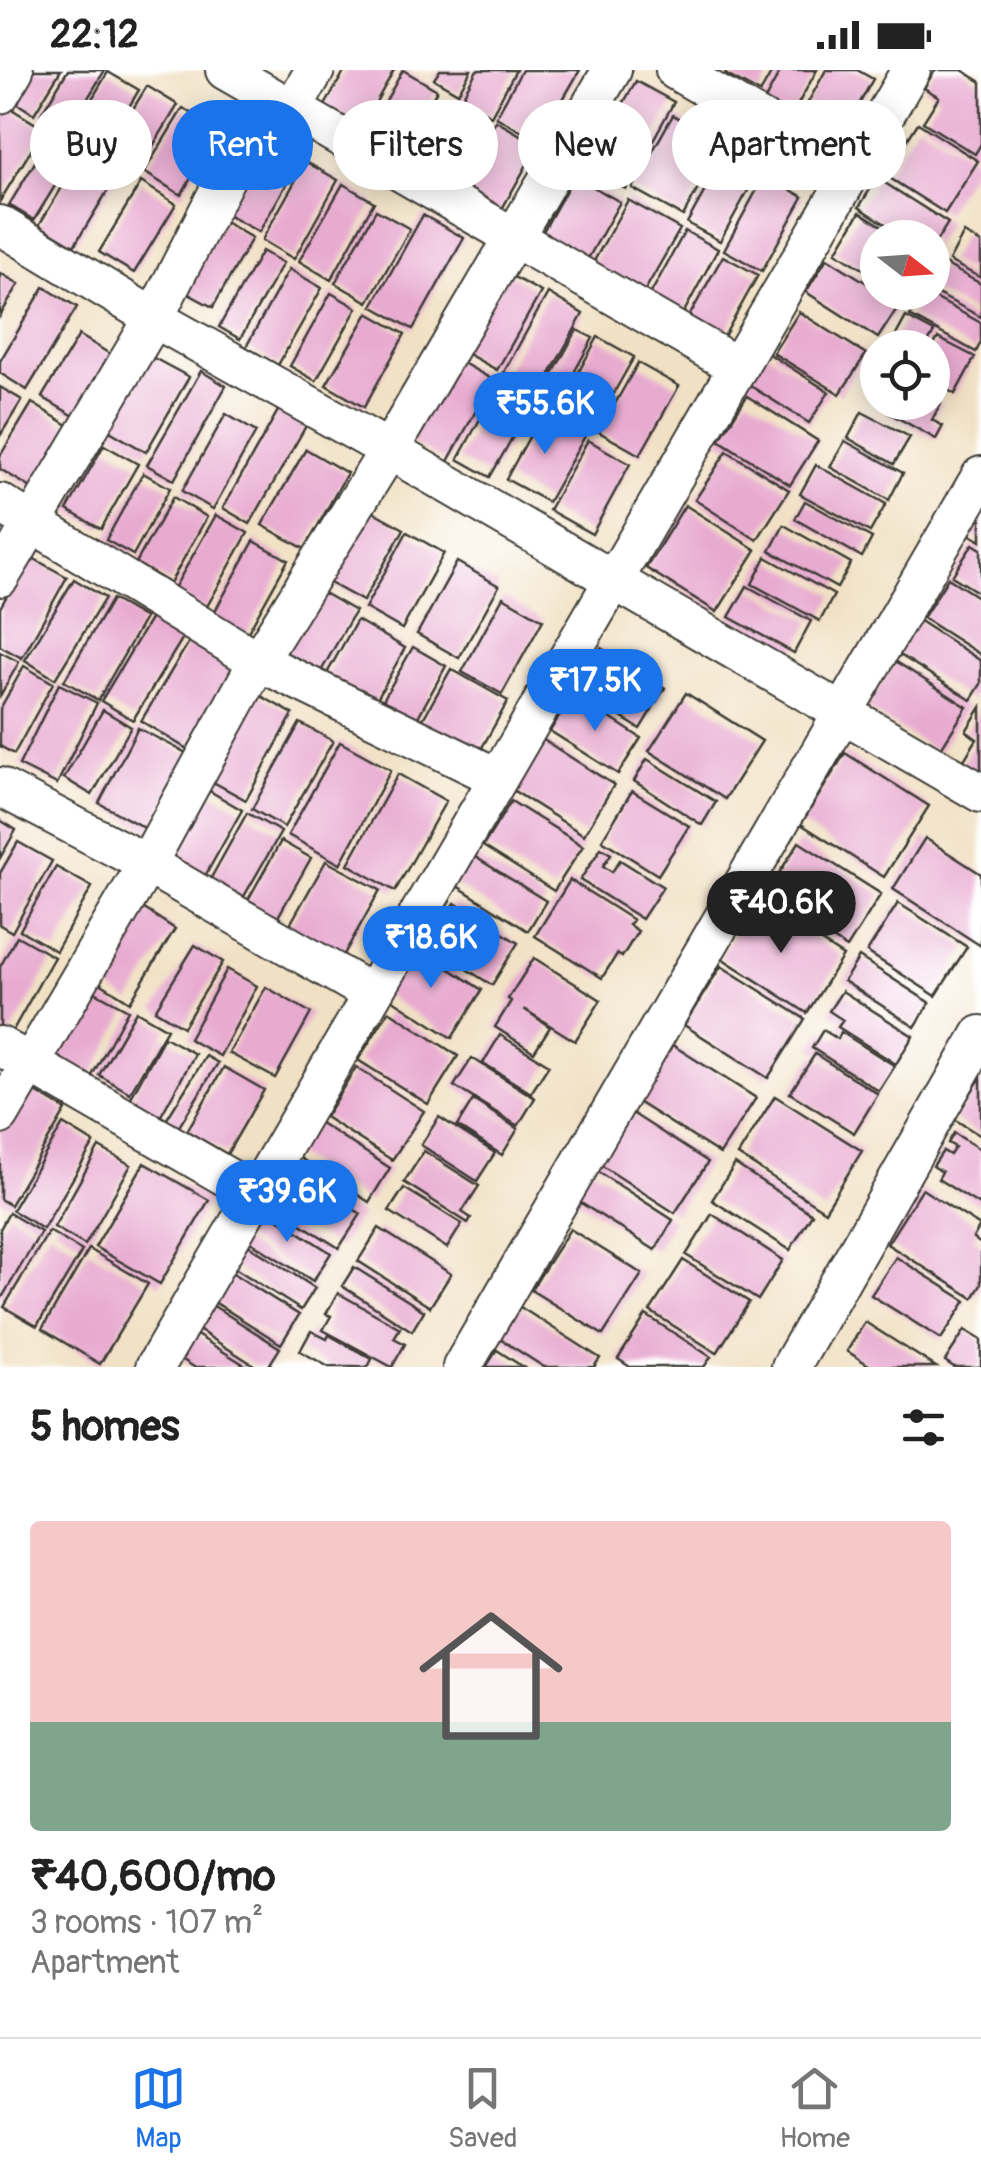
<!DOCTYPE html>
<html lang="en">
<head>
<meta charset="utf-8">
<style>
	:root { --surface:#fff; --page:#f6f6f6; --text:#222; --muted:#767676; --line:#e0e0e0; --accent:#1a73e8 }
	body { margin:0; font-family:Pangolin,sans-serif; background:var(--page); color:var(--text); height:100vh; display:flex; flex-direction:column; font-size:38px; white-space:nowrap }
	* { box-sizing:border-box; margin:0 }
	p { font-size:32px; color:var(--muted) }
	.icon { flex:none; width:55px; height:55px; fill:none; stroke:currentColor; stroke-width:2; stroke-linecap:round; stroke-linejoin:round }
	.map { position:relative; height:1297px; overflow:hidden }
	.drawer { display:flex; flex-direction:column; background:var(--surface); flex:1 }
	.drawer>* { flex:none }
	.banner { position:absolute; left:30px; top:30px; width:922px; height:90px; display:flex; gap:20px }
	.needle { width:65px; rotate:107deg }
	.buttons { position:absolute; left:860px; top:150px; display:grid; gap:20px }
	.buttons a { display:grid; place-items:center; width:90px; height:90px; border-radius:50%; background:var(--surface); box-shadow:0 5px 25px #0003; font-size:50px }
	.price { position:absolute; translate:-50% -85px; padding:0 22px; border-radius:35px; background:var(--accent); color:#fff; font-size:32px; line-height:65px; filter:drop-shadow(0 2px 5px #0008) }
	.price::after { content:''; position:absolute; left:50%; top:60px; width:30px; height:22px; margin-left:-15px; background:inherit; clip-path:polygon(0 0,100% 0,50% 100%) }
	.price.current { background:#222; color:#fff }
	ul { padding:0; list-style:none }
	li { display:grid; align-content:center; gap:20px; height:530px; padding:0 30px }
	li span { display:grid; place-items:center; height:310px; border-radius:10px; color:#555 }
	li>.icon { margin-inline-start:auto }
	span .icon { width:180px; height:180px; fill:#fffc; stroke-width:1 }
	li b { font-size:42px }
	h2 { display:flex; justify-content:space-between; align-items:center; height:120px; padding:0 30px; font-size:42px }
	.tag { padding:0 35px; border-radius:45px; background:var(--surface); box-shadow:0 5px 25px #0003; font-size:35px; line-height:90px }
	.tag.current { background:var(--accent); color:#fff }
	.status { display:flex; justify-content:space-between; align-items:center; height:70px; padding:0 50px; background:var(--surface); direction:ltr }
	.status svg { height:28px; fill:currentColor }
	.tabs { display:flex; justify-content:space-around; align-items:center; height:140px; border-top:2px solid var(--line); background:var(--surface); font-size:28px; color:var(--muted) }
	.tabs a { display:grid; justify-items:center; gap:5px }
	.tabs .current { color:var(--accent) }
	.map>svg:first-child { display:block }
	.building { fill:#e8abd0 }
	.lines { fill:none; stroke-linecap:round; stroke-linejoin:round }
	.street-casing { stroke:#3c3a35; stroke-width:42 }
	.street { stroke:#fff; stroke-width:38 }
</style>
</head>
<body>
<div class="status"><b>22:12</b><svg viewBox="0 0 49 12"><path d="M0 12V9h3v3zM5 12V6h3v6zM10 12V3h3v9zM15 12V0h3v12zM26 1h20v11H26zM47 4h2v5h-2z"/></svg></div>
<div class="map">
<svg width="981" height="1297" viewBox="0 0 981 1297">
	<rect width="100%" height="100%" fill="#fff"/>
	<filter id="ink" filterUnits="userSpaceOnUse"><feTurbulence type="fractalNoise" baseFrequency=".01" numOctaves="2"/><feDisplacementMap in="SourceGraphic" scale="20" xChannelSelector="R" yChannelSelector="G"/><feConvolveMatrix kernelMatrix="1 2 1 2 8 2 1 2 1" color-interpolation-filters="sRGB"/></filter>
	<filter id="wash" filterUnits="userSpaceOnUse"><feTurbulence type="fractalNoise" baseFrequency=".0048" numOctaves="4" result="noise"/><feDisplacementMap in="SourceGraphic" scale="40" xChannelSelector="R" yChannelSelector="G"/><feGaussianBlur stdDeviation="2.25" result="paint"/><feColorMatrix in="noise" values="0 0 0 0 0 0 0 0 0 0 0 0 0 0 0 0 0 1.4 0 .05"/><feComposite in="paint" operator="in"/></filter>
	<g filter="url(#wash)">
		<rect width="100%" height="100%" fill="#f1e1c4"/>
		<g id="blocks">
			<g class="building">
				<polygon points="19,0 61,0 34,44 4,25"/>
				<polygon points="68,0 105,0 68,61 41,44"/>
				<polygon points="345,0 394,0 355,69 318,48"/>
				<polygon points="403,0 437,20 397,91 363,72"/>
				<polygon points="440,0 471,0 458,23 434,9"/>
				<polygon points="477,0 516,0 491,46 461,29"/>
				<polygon points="522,0 580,0 539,71 496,47"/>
				<polygon points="727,0 773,0 760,23 725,4"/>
				<polygon points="781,0 817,0 789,50 762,35"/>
				<polygon points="826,0 857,0 873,9 836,76 796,54"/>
				<polygon points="935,0 962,0 981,12 981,74 975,84 923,52 939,27 924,18"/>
				<polygon points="108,2 139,20 102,82 71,64"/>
				<polygon points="636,11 674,32 626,119 587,98"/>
				<polygon points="147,16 178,35 137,102 106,83"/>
				<polygon points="454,32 487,51 449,119 416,100"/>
				<polygon points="5,35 44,59 0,131 0,42"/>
				<polygon points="183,38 219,61 181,125 144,102"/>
				<polygon points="673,45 723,73 683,146 632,118"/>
				<polygon points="271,51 310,73 259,162 220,141"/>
				<polygon points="496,51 538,75 498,146 456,123"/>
				<polygon points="918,53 978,91 945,143 885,105"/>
				<polygon points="54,61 79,77 34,150 9,135"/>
				<polygon points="86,78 121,99 74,176 39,155"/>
				<polygon points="727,81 760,99 720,171 687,153"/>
				<polygon points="306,92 338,110 294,189 262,170"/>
				<polygon points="765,105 803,127 762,201 724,180"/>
				<polygon points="574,106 620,132 581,201 535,176"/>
				<polygon points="877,108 948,153 932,178 932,168 907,168 859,137"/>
				<polygon points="141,112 176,134 134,203 99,182"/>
				<polygon points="343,114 374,132 331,210 299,191"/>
				<polygon points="628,130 680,159 640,229 589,200"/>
				<polygon points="376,140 410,159 368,232 335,213"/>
				<polygon points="860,142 901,168 878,168 878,208 836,182"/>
				<polygon points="423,145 464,168 413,259 372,236"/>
				<polygon points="223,151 252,168 213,237 183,221"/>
				<polygon points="685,161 718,179 678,253 645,234"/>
				<polygon points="964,163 981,173 981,208 949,191"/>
				<polygon points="262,181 283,193 240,269 219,257"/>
				<polygon points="723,186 758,205 717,279 682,259"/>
				<polygon points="827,188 878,220 878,222 882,222 900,234 878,268 806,222"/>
				<polygon points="943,193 981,214 981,247 932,221 932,212"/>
				<polygon points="289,199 322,218 278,295 246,277"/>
				<polygon points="501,200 541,222 497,300 457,278"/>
				<polygon points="0,203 19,214 0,246"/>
				<polygon points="44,217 77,237 27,320 0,303 0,291"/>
				<polygon points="924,222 981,253 981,272 976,282 910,246"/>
				<polygon points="331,223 357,238 316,311 290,296"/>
				<polygon points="548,223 583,244 540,322 504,302"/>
				<polygon points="799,242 866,284 840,324 773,283"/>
				<polygon points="368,243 405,264 364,337 326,315"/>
				<polygon points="906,247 934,262 925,278 889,278"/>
				<polygon points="577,260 593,268 566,317 550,309"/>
				<polygon points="79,265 118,289 81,350 42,327"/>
				<polygon points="598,267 634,287 593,360 557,341"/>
				<polygon points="938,268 975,287 955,324 932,311 932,278"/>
				<polygon points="766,282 829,322 809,353 746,313"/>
				<polygon points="449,285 493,310 447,393 403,368"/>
				<polygon points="150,286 189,307 146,382 108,360"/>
				<polygon points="638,293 679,316 640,385 599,362"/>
				<polygon points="201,301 226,316 174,410 147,395"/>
				<polygon points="500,313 533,331 490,407 458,389"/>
				<polygon points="0,317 22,330 0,366"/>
				<polygon points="747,326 818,371 790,415 719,370"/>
				<polygon points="932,328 941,333 932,350 943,356 936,369 889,343 893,336 886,332 932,332"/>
				<polygon points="32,333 76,360 38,422 0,399 0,386"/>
				<polygon points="279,339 307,354 250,454 223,438"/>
				<polygon points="543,342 585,366 548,432 506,409"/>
				<polygon points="862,342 910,367 894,394 848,368"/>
				<polygon points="226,344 256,362 213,439 182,421"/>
				<polygon points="588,370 630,394 592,464 549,440"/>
				<polygon points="845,371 903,403 889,430 830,397"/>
				<polygon points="104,375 138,394 101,459 67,440"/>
				<polygon points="306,379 347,403 305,479 262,455"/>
				<polygon points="727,381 789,420 757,470 695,430"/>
				<polygon points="816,395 886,434 870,462 800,424"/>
				<polygon points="143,403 170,418 133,485 106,470"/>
				<polygon points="173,427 207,447 170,513 136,493"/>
				<polygon points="805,431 872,468 862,487 795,449"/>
				<polygon points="361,435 404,459 363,531 321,508"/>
				<polygon points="685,435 756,480 717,542 646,498"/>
				<polygon points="981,438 981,471 966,462"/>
				<polygon points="216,445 248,463 205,540 172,522"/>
				<polygon points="784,455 851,493 837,518 770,481"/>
				<polygon points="407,462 444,483 402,559 365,538"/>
				<polygon points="254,471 288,490 244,569 210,550"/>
				<polygon points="973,474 981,479 981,524 952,506"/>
				<polygon points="29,486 67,507 22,588 0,576 0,538"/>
				<polygon points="766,487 834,525 820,551 752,514"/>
				<polygon points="457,492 499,516 459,588 417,564"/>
				<polygon points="948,508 981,529 981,585 923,548"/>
				<polygon points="74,509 105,528 55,609 25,590"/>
				<polygon points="747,516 811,551 794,583 729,547"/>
				<polygon points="315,518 355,541 320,603 280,581"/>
				<polygon points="503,527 543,550 502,624 462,602"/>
				<polygon points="112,529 145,548 98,630 64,611"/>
				<polygon points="158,536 190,556 133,650 101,631"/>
				<polygon points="357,550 405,578 374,634 325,607"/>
				<polygon points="918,550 981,591 981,614 971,630 897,583"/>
				<polygon points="190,570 236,598 187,679 141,651"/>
				<polygon points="413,577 446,596 413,656 379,637"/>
				<polygon points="601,578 665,618 640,659 575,618"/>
				<polygon points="0,582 19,592 0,626"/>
				<polygon points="895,591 967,637 938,683 866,638"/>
				<polygon points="24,596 53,613 14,684 0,676 0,639"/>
				<polygon points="451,599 508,631 475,690 418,658"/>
				<polygon points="59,614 97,633 57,714 19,695"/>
				<polygon points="254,622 293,644 246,730 206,708"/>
				<polygon points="686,623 762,671 725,729 649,681"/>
				<polygon points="573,624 641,668 618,704 550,661"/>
				<polygon points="981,637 981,705 962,693 977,669 966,661"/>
				<polygon points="103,640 131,657 92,725 64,708"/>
				<polygon points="300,653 333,671 284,757 252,739"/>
				<polygon points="138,658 190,685 150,761 99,733"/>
				<polygon points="542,669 614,715 584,765 511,719"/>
				<polygon points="340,672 391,700 340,794 288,765"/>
				<polygon points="845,683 929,736 884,807 801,754"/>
				<polygon points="647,689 716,732 702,755 634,711"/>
				<polygon points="398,704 446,731 395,821 348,794"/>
				<polygon points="196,713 242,740 200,815 154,789"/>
				<polygon points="632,721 689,756 658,805 602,770"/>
				<polygon points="511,731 583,776 554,821 483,776"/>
				<polygon points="247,743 281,762 239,835 206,817"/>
				<polygon points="0,750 16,760 0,788"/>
				<polygon points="925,768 981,804 981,876 893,819"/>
				<polygon points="281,771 311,788 274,854 244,837"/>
				<polygon points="18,772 52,791 12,862 0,855 0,803"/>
				<polygon points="799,772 881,824 847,878 765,825"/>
				<polygon points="601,778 611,784 603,796 612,802 620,790 663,817 642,849 580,810"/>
				<polygon points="472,785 546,831 528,861 454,814"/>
				<polygon points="326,791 380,820 338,895 284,865"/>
				<polygon points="56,797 92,817 56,881 20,860"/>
				<polygon points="570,810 633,850 629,855 638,861 622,887 617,884 602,908 535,866"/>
				<polygon points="756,830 843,886 807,943 720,887"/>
				<polygon points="132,831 175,859 130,932 86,904"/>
				<polygon points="455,833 518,873 492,915 428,875"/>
				<polygon points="898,833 967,877 936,926 867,882"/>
				<polygon points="17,866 54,887 8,969 0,964 0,897"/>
				<polygon points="410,873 482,920 452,968 379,921"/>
				<polygon points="195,875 223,892 183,957 155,940"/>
				<polygon points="859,887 930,933 915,957 844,911"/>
				<polygon points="534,888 601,930 575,971 524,939 550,957 534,982 495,957 511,931 508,929"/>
				<polygon points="721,896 805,949 768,1008 684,955"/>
				<polygon points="227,899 257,916 220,986 189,969"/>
				<polygon points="84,916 128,940 89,1011 45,986"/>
				<polygon points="266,917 311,943 275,1008 229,983"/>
				<polygon points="842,921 913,966 896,994 838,957 843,950 829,941"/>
				<polygon points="136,941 167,959 130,1023 99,1005"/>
				<polygon points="389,941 458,986 428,1034 358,990"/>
				<polygon points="823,960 838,969 841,962 895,996 879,1021 812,978"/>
				<polygon points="500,965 549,995 531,1023 483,993"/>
				<polygon points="164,967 195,984 158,1051 128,1033"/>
				<polygon points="666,971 756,1028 720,1084 630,1027"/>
				<polygon points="815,984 878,1024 854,1063 790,1023"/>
				<polygon points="206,986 218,993 177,1060 165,1052"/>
				<polygon points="472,988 535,1028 518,1056 454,1016"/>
				<polygon points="224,997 264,1020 227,1084 187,1061"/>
				<polygon points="356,997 424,1041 392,1090 325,1047"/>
				<polygon points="981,1007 981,1066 954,1049"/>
				<polygon points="22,1014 66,1040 10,1135 0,1129 0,1051"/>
				<polygon points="775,1026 862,1081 825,1141 738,1085"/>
				<polygon points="473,1030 518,1059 502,1085 457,1056"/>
				<polygon points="629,1041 708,1092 675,1143 596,1092"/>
				<polygon points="311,1047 390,1098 369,1132 289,1081"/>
				<polygon points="439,1047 495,1083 477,1111 421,1075"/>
				<polygon points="63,1054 94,1073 43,1159 12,1140"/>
				<polygon points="954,1063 981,1080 981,1136 938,1109 942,1102 933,1096 943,1081 950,1085 955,1077 948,1073"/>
				<polygon points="99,1077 131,1095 85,1175 54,1157"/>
				<polygon points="424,1081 479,1116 462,1142 471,1148 468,1153 404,1112"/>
				<polygon points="144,1093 209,1130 160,1214 95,1177"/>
				<polygon points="586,1094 673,1150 655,1180 567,1124"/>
				<polygon points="735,1094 812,1144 790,1180 712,1130"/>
				<polygon points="287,1097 361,1144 339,1178 265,1131"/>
				<polygon points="404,1118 462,1154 447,1178 389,1141"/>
				<polygon points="922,1119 980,1156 973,1168 981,1174 981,1215 973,1228 887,1174"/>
				<polygon points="261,1138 331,1183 313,1211 243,1167"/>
				<polygon points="9,1143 41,1162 0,1231 0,1159"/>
				<polygon points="712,1144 783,1190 758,1230 686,1185"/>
				<polygon points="379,1158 451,1204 430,1237 358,1191"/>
				<polygon points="570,1159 642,1204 603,1265 531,1220"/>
				<polygon points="49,1161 82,1181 37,1256 4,1237"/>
				<polygon points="242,1171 315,1218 301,1240 227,1193"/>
				<polygon points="89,1179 148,1214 100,1294 42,1259"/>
				<polygon points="896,1187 966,1231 941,1269 871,1225"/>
				<polygon points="683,1190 749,1232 717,1283 650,1241"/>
				<polygon points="218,1194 299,1245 281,1274 200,1223"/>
				<polygon points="354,1197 424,1241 412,1261 342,1216"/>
				<polygon points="338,1223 400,1258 394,1268 405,1274 392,1297 323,1260 331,1246 326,1244"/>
				<polygon points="201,1228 280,1278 268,1297 257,1297 186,1252"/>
				<polygon points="517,1235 600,1288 594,1297 544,1297 497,1267"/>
				<polygon points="646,1245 711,1287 704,1297 630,1297 618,1289"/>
				<polygon points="865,1252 936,1297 872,1297 847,1281"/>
				<polygon points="187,1259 248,1297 194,1297 172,1283"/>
				<polygon points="965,1260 981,1270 981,1297 954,1297 945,1291"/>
				<polygon points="311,1261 327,1269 329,1265 372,1289 368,1297 329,1297 300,1281"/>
				<polygon points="497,1280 523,1297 486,1297"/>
			</g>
		</g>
	</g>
	<g filter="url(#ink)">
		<use href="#blocks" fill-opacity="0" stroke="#3c3a35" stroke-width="2.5"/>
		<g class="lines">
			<defs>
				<g id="street">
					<polyline points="225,0 738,297"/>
					<polyline points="675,0 851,102"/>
					<polyline points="0,24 14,0"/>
					<polyline points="0,155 154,248 389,380 981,723"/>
					<polyline points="0,433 258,591 498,708"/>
					<polyline points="0,507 154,248 259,42 292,39 315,0"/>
					<polyline points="0,717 147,794 372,924"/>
					<polyline points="0,976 256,1124"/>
					<polyline points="0,1045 147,794 258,591 389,380 612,0"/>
					<polyline points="155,1297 911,0"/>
					<polyline points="462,1297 981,406"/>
					<polyline points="791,1297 981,965"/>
				</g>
			</defs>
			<use href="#street" class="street-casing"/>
			<use href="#street" class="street"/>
		</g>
	</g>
</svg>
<div class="buttons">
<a><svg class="needle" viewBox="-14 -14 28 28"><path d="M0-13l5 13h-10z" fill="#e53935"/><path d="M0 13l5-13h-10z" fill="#767676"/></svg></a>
<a><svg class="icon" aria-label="locate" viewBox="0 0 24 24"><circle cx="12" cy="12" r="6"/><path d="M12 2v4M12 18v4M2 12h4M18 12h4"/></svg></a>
</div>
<b class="price" style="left:545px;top:387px">₹55.6K</b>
<b class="price" style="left:595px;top:664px">₹17.5K</b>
<b class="price current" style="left:781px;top:886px">₹40.6K</b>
<b class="price" style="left:431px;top:921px">₹18.6K</b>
<b class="price" style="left:287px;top:1175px">₹39.6K</b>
<div class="banner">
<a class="tag">Buy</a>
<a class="tag current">Rent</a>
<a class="tag">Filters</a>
<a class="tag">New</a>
<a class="tag">Apartment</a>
</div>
</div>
<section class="drawer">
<h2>5 homes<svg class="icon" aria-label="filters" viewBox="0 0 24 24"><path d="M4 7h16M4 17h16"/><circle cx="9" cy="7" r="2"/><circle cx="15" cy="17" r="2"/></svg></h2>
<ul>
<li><span style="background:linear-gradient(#f6c9c9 65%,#7fa58c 0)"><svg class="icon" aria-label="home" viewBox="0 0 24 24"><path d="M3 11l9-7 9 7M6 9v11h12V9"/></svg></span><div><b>₹40,600/mo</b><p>3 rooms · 107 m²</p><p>Apartment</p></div></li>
</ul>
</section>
<nav class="tabs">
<a class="current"><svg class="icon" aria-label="map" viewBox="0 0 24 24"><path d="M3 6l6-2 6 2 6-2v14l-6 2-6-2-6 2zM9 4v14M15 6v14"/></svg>Map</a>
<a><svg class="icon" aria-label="saved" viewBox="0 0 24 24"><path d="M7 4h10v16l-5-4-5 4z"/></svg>Saved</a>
<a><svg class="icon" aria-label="home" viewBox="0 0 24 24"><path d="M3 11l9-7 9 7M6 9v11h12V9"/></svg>Home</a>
</nav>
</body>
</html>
